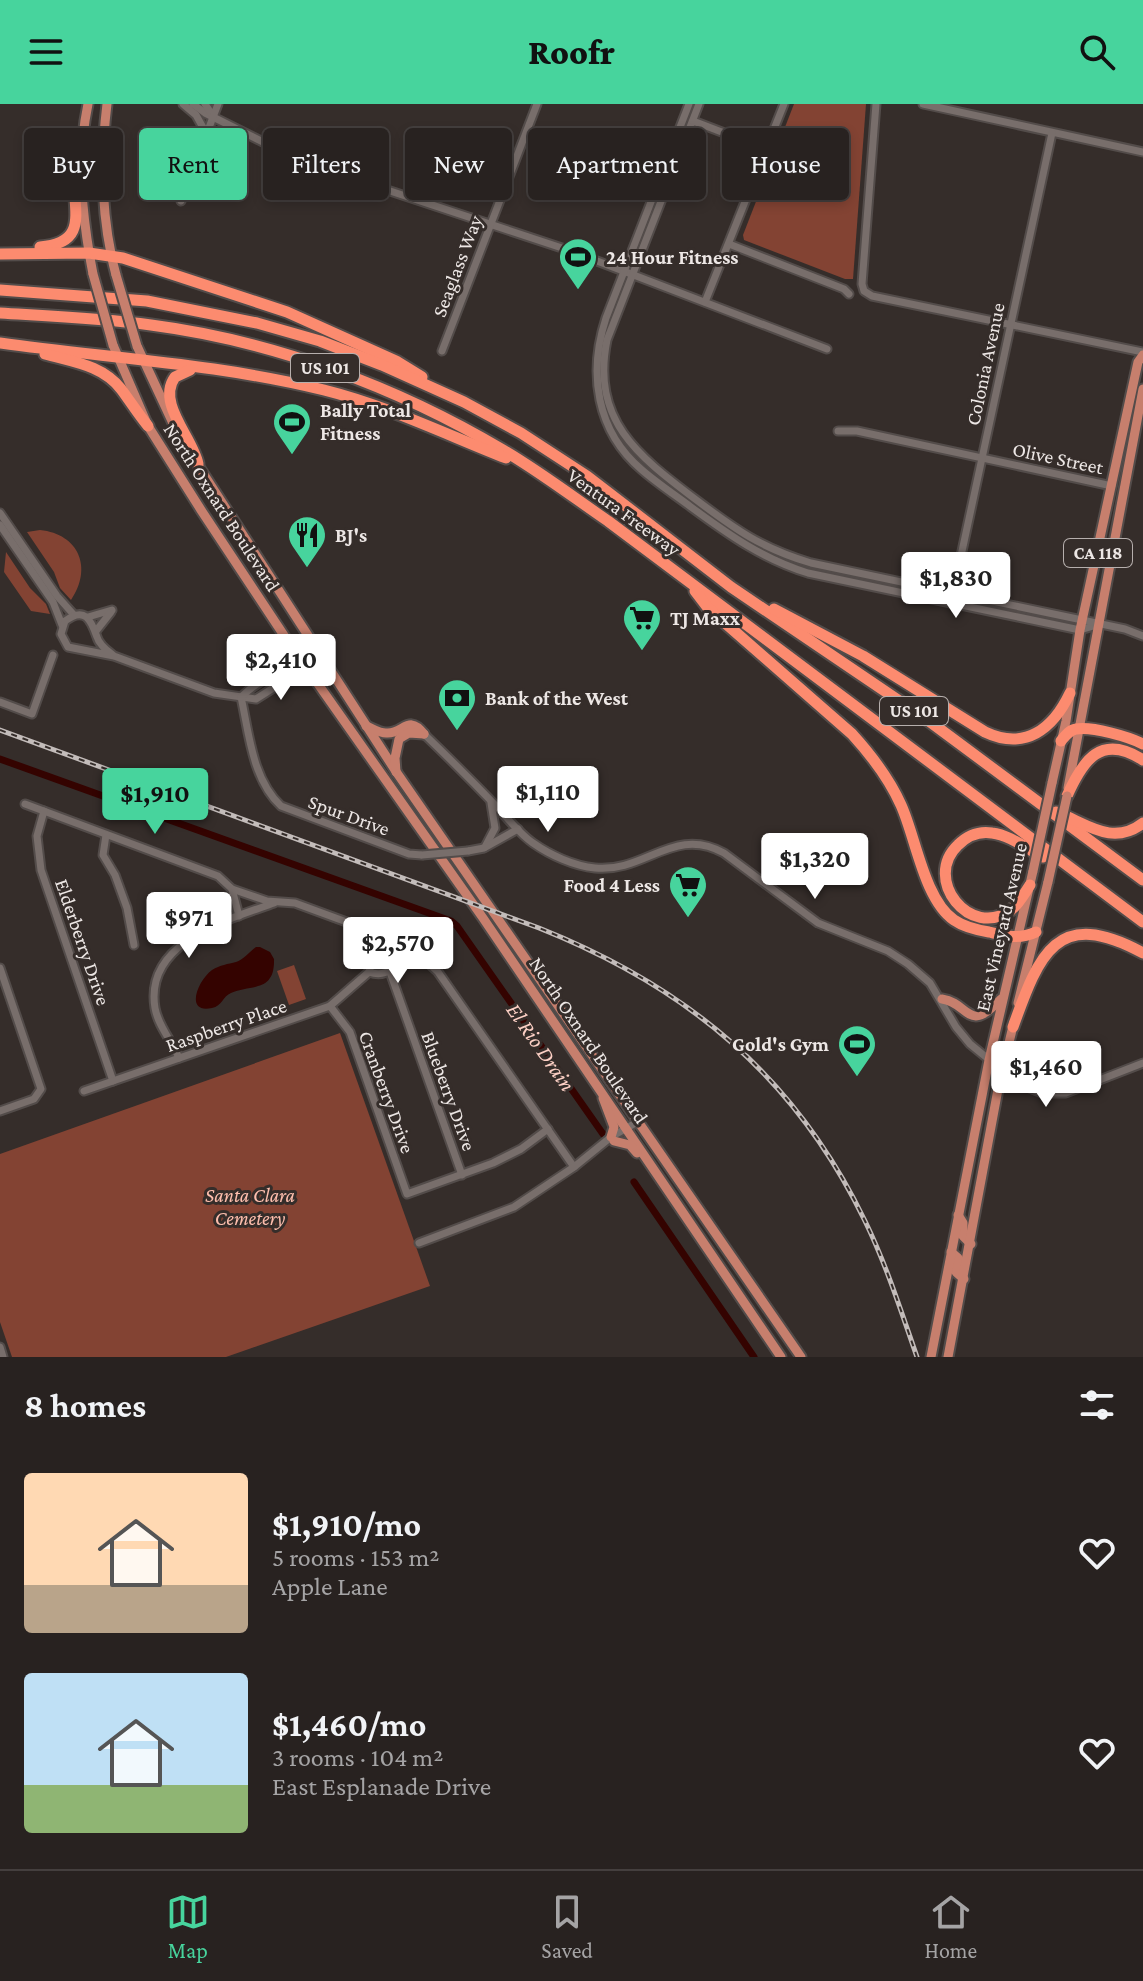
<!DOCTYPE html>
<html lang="en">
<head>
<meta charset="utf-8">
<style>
	:root { --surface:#282220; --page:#302a29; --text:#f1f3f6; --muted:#a5a4a5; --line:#443f3e; --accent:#47d49d }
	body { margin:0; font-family:"Crimson Pro",serif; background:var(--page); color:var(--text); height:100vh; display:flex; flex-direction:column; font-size:30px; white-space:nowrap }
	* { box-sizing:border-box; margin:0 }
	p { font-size:26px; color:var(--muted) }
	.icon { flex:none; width:44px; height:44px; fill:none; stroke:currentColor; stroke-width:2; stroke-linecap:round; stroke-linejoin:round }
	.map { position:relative; height:1253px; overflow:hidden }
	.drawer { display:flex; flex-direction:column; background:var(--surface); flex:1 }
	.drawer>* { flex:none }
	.guide { position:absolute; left:24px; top:24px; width:1096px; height:72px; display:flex; gap:16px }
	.price { position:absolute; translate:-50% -68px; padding:0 18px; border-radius:8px; background:#fff; color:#222; font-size:26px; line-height:52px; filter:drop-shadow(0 2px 4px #0008) }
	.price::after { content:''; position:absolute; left:50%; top:48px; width:24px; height:18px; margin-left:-12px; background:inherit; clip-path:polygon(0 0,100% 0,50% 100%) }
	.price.current { background:var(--accent); color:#111 }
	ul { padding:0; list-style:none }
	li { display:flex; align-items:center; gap:24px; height:200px; padding:0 24px }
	li span { display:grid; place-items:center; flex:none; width:224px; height:160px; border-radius:8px; color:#555 }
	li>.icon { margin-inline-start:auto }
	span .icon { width:96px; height:96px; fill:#fffc; stroke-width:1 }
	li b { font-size:34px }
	h2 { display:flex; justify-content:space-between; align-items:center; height:96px; padding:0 24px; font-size:34px }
	.pill { padding:0 28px; border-radius:8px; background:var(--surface); box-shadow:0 4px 12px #0003,0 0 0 2px var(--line); font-size:28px; line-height:72px }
	.pill.current { background:var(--accent); color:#111 }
	header { display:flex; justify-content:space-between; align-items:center; height:104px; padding:0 24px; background:var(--accent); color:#111; font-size:36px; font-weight:800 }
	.tab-bar { display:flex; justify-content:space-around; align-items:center; height:112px; border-top:2px solid var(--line); background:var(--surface); font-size:22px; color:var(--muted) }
	.tab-bar a { display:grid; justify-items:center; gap:4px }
	.tab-bar .current { color:var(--accent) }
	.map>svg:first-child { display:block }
	.green { fill:#834333 }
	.water { fill:#340300 }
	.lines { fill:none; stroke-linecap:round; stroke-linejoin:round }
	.canal { stroke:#340300; stroke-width:7 }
	.minor-casing { stroke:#534c4a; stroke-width:11 }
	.major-casing { stroke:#534c4a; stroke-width:13 }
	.highway-casing { stroke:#534c4a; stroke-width:15 }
	.minor { stroke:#786e6b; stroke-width:7 }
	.major { stroke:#c77f6d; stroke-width:9 }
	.highway { stroke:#fc8b6f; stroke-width:11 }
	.rail-casing { stroke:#c3bcba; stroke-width:5 }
	.rail { stroke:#352d2a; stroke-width:2; stroke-dasharray:6; stroke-linecap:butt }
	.minor-bridge-casing { stroke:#534c4a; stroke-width:11; stroke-linecap:butt }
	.major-bridge-casing { stroke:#534c4a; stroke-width:13; stroke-linecap:butt }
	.minor-bridge { stroke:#786e6b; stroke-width:7 }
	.major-bridge { stroke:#c77f6d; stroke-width:9 }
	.labels { text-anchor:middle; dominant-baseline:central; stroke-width:6; stroke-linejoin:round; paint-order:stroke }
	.shield { fill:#352d2a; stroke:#b6afad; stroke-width:2 }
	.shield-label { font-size:18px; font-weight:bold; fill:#ede7e5 }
	.poi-label { font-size:20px; font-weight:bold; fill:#ede7e5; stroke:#352d2a; text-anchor:start }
	.street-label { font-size:20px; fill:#ede7e5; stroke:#352d2a }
	.park-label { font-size:20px; font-style:italic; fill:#febead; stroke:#352d2a }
	.water-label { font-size:22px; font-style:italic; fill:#fdd0c5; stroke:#352d2a }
</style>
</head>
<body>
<header><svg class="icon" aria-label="menu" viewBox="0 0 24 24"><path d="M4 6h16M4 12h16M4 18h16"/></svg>Roofr<svg class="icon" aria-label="search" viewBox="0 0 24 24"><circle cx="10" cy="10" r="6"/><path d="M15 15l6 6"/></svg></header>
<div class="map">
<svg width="1143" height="1253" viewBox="0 0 1143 1253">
	<rect width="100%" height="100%" fill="#352d2a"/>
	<g class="green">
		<polygon points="794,0 866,0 853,175 845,175 744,136 743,131"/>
		<path d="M40,426C79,430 93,464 71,496L60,484L54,468L27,428Z"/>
		<polygon points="6,448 30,484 46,500 50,510 31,507 4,468"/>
		<polygon points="294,861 306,895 289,901 277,867"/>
		<polygon points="340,929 430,1182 226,1253 12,1253 0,1218 0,1050"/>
	</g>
	<path class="water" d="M256,843H260L270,848L274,855C275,889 251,880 231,889C223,892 222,902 212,904C184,910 198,876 212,866C220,861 228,860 236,858C243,856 249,848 256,843Z"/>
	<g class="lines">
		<g class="canal">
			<polyline points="0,655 451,817 457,822 603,1030"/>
			<polyline points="634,1078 754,1253"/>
		</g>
		<defs>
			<g id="minor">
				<polyline points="183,0 196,11 206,29"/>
				<polyline points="193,0 205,9 281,47 351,74 571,147 827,245"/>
				<polyline points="205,0 213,12"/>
				<path d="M689,0L606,214C588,269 596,327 642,366C657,379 675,391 691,403C729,431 763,455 808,469L1080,526L1097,521"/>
				<path d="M699,0L607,236C591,316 637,351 695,395C736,426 761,444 811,459L1125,525L1143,532"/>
				<polyline points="876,0 862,180 864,187 872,192 1143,248"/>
				<polyline points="923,0 1143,48"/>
				<polyline points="693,17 766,45"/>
				<polyline points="181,97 218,0"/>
				<polyline points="729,140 844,185 849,190"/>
				<polyline points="705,198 784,0"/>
				<polyline points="442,247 537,0"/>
				<polyline points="838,327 857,327 1112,382"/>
				<polyline points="0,409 57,492 74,511"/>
				<polyline points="0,421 53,498 62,521"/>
				<polyline points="953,489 1052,29"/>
				<polyline points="88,513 112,506"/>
				<polyline points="96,527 111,508"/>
				<path d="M114,552C108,547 99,541 97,533C91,516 85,502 65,517L61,530L68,543L114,552L214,589L256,595L289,574L315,546"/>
				<path d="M241,593C249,629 252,675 281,702L409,750L422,751"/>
				<path d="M241,593C258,577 280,565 301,558"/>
				<polyline points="0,598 32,610 53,551"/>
				<path d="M424,630C449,654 474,679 498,704C509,716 520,730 533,739C550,751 574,762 595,764C645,769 674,721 724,749L818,819L888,847L908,860L930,879L956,923L970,940L1019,980L1042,989H1066L1143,959"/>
				<polyline points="25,700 218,772 232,785 239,812"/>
				<polyline points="44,707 37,732 41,766 113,977"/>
				<polyline points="106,731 103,751 115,771 127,804 134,841"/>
				<polyline points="485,743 495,724 491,699"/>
				<polyline points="468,747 484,744 518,725"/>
				<polyline points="232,785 267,797 295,799 371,827 416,848 438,868 574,1063"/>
				<polyline points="0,864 41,985 34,995 0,1007"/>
				<path d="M369,868C389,875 400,859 411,845"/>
				<polyline points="390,868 462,1071"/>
				<polyline points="330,902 350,928 407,1090 493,1059 521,1045 548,1025"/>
				<path d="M179,954C172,937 158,922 155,904C144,838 227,816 274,799"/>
				<polyline points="1003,965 1015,966 1041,976 1080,982"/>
				<polyline points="84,987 330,902 369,868 381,832"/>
				<polyline points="419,1139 514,1103 574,1063 611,1033 639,1017"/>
				<polyline points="0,1243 3,1253"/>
			</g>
			<g id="major">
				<path d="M88,0C76,57 82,113 93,170"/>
				<path d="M107,0C100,57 101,115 116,171"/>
				<polyline points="113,241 148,322 201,406 287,536 483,814 781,1253"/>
				<polyline points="137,242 179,332 397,669 801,1253"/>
				<path d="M366,622C372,624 379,629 386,629C403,631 408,609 424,630"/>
				<polyline points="396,668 395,654 399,635 409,629 424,630"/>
				<polyline points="1052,679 1066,617 1080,526 1138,258 1143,251"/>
				<polyline points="1068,684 1143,285"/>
				<path d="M942,895C970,899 967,931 1001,895"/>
				<polyline points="1018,899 1048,778"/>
				<polyline points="603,994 614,1023 611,1033"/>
				<polyline points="614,1037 630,1041 637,1049"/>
				<polyline points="958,1111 963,1119 963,1132 971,1140"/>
				<polyline points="951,1148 958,1154 956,1168 964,1175"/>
				<polyline points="931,1253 989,956 1033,767"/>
				<polyline points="948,1253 999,980 1014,918"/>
			</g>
			<g id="highway">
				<path d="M40,143C91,139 72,104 74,69C74,58 78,47 81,37"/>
				<polyline points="0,150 89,149 123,154 287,208 396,257 422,273"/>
				<polyline points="0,186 147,197 257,219 320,237 382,261 464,298 521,329 587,372 731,483 929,617 1143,776"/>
				<path d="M0,209C50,212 101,214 151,221C274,237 397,283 503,346C539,367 573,393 608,417L1143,818"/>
				<path d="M0,239C108,254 219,260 324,286C388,302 445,330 506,354"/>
				<path d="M45,250C73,258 102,261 121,285C130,297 138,310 148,322"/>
				<path d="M190,266L175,273C156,299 193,334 198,360"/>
				<path d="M695,487L708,504L852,630C872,652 889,674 901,701C916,734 924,795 954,816C964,823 977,826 989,828C1006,832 1019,836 1036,828"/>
				<path d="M774,505L863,552L985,628C1025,647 1053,625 1070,589"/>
				<path d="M1061,637C1065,632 1069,626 1076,625C1092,622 1129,633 1143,640"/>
				<path d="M1067,692C1083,656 1101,629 1143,656"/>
				<path d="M1056,708C1086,719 1112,743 1143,719"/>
				<path d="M1030,781C1024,790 1019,800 1011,806C970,836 922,775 958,741C967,732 979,727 992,729C1010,731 1027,745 1043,753"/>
				<path d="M1013,923C1039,850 1057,802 1143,849"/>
			</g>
		</defs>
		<use href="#minor" class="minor-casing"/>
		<use href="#major" class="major-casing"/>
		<use href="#highway" class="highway-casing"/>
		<use href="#minor" class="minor"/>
		<use href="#major" class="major"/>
		<use href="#highway" class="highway"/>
		<defs>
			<path id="rail" d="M0,626L539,824C687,883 795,972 865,1117C886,1160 901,1207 917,1253"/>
		</defs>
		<use href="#rail" class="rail-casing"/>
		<use href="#rail" class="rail"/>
		<defs>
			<polyline id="minor-bridge" points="422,751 468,747"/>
			<g id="major-bridge">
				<polyline points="93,170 113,241"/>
				<polyline points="116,171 137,242"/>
				<polyline points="1033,767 1052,679"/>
				<polyline points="1048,778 1067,692"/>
			</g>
		</defs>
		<use href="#minor-bridge" class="minor-bridge-casing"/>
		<use href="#major-bridge" class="major-bridge-casing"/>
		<use href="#minor-bridge" class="minor-bridge"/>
		<use href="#major-bridge" class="major-bridge"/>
	</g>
	<defs>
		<symbol id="stadium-pin" viewBox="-11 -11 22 30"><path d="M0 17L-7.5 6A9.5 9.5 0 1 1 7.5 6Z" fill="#47d49d" stroke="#352d2a"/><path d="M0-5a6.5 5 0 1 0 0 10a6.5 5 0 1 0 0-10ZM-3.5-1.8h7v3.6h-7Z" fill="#111"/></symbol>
		<symbol id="restaurant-pin" viewBox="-11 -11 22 30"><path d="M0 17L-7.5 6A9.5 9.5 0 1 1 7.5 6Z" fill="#47d49d" stroke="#352d2a"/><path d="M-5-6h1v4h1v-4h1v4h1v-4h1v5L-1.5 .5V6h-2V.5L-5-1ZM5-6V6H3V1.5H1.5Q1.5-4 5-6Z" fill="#111"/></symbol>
		<symbol id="supermarket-pin" viewBox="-11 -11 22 30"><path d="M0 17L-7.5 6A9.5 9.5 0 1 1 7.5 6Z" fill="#47d49d" stroke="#352d2a"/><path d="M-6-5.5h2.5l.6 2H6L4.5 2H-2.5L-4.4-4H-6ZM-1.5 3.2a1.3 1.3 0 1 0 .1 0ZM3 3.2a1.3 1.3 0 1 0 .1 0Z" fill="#111"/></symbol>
		<symbol id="bank-pin" viewBox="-11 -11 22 30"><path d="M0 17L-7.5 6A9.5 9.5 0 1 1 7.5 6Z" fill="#47d49d" stroke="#352d2a"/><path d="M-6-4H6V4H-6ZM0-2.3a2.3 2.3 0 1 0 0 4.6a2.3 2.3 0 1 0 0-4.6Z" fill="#111"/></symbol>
	</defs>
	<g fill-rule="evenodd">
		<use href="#stadium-pin" x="556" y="131" width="44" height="60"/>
		<use href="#stadium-pin" x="270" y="296" width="44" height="60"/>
		<use href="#restaurant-pin" x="285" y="409" width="44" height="60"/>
		<use href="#supermarket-pin" x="620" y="492" width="44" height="60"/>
		<use href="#bank-pin" x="435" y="572" width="44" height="60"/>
		<use href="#supermarket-pin" x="666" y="759" width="44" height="60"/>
		<use href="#stadium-pin" x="835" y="918" width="44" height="60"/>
	</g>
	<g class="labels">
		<g class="shield">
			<rect x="291" y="250" width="68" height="28" rx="6"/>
			<rect x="1064" y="435" width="68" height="28" rx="6"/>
			<rect x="880" y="593" width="68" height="28" rx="6"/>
		</g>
		<g class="shield-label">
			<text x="325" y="264">US 101</text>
			<text x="1098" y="449">CA 118</text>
			<text x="914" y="607">US 101</text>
		</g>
		<g class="poi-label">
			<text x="606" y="153">24 Hour Fitness</text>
			<text x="320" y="306">Bally Total<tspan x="320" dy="23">Fitness</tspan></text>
			<text x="335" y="431">BJ's</text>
			<text x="670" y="514">TJ Maxx</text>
			<text x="485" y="594">Bank of the West</text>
			<text x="660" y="781" text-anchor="end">Food 4 Less</text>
			<text x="829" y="940" text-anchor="end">Gold's Gym</text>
		</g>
		<g class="street-label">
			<text transform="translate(457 162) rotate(-69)">Seaglass Way</text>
			<text transform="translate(985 260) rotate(-78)">Colonia Avenue</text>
			<text transform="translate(1058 354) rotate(12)">Olive Street</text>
			<text transform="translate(222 403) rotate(57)">North Oxnard Boulevard</text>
			<text transform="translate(624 408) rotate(36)">Ventura Freeway</text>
			<text transform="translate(349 711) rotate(20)">Spur Drive</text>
			<text transform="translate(1001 823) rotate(-77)">East Vineyard Avenue</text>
			<text transform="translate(83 838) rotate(71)">Elderberry Drive</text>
			<text transform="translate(226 921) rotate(-19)">Raspberry Place</text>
			<text transform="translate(589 936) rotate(56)">North Oxnard Boulevard</text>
			<text transform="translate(449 987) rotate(70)">Blueberry Drive</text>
			<text transform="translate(387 988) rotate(70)">Cranberry Drive</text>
		</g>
		<g class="park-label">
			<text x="250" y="1091">Santa Clara<tspan x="250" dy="23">Cemetery</tspan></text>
		</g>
		<g class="water-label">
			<text transform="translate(541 943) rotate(55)">El Rio Drain</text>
		</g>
	</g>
</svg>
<b class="price" style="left:956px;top:516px">$1,830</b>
<b class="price" style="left:281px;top:598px">$2,410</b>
<b class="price" style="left:548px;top:730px">$1,110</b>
<b class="price current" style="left:155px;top:732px">$1,910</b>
<b class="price" style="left:815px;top:797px">$1,320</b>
<b class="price" style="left:189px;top:856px">$971</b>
<b class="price" style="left:398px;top:881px">$2,570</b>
<b class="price" style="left:1046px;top:1005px">$1,460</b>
<div class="guide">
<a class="pill">Buy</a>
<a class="pill current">Rent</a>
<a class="pill">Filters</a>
<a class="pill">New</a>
<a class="pill">Apartment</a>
<a class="pill">House</a>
</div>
</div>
<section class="drawer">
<h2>8 homes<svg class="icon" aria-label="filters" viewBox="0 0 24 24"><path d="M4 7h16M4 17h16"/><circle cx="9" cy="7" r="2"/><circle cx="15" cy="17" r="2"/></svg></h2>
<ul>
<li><span style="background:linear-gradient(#ffd9b3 70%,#b9a48a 0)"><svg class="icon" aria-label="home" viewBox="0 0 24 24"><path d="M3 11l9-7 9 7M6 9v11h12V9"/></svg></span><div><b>$1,910/mo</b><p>5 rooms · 153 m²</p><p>Apple Lane</p></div><svg class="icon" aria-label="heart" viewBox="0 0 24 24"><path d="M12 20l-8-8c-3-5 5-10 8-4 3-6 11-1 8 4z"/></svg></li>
<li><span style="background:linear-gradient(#bfe0f5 70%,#8fb573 0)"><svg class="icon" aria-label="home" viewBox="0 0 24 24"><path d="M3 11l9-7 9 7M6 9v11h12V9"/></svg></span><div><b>$1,460/mo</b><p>3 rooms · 104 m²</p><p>East Esplanade Drive</p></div><svg class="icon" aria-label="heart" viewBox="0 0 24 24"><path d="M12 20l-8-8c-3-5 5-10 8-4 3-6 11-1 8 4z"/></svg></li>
</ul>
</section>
<nav class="tab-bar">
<a class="current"><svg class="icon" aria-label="map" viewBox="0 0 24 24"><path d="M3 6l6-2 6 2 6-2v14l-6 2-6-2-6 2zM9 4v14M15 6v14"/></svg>Map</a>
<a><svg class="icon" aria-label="saved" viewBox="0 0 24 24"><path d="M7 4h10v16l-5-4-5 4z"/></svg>Saved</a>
<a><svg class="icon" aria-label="home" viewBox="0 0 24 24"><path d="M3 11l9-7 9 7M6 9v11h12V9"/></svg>Home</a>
</nav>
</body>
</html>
